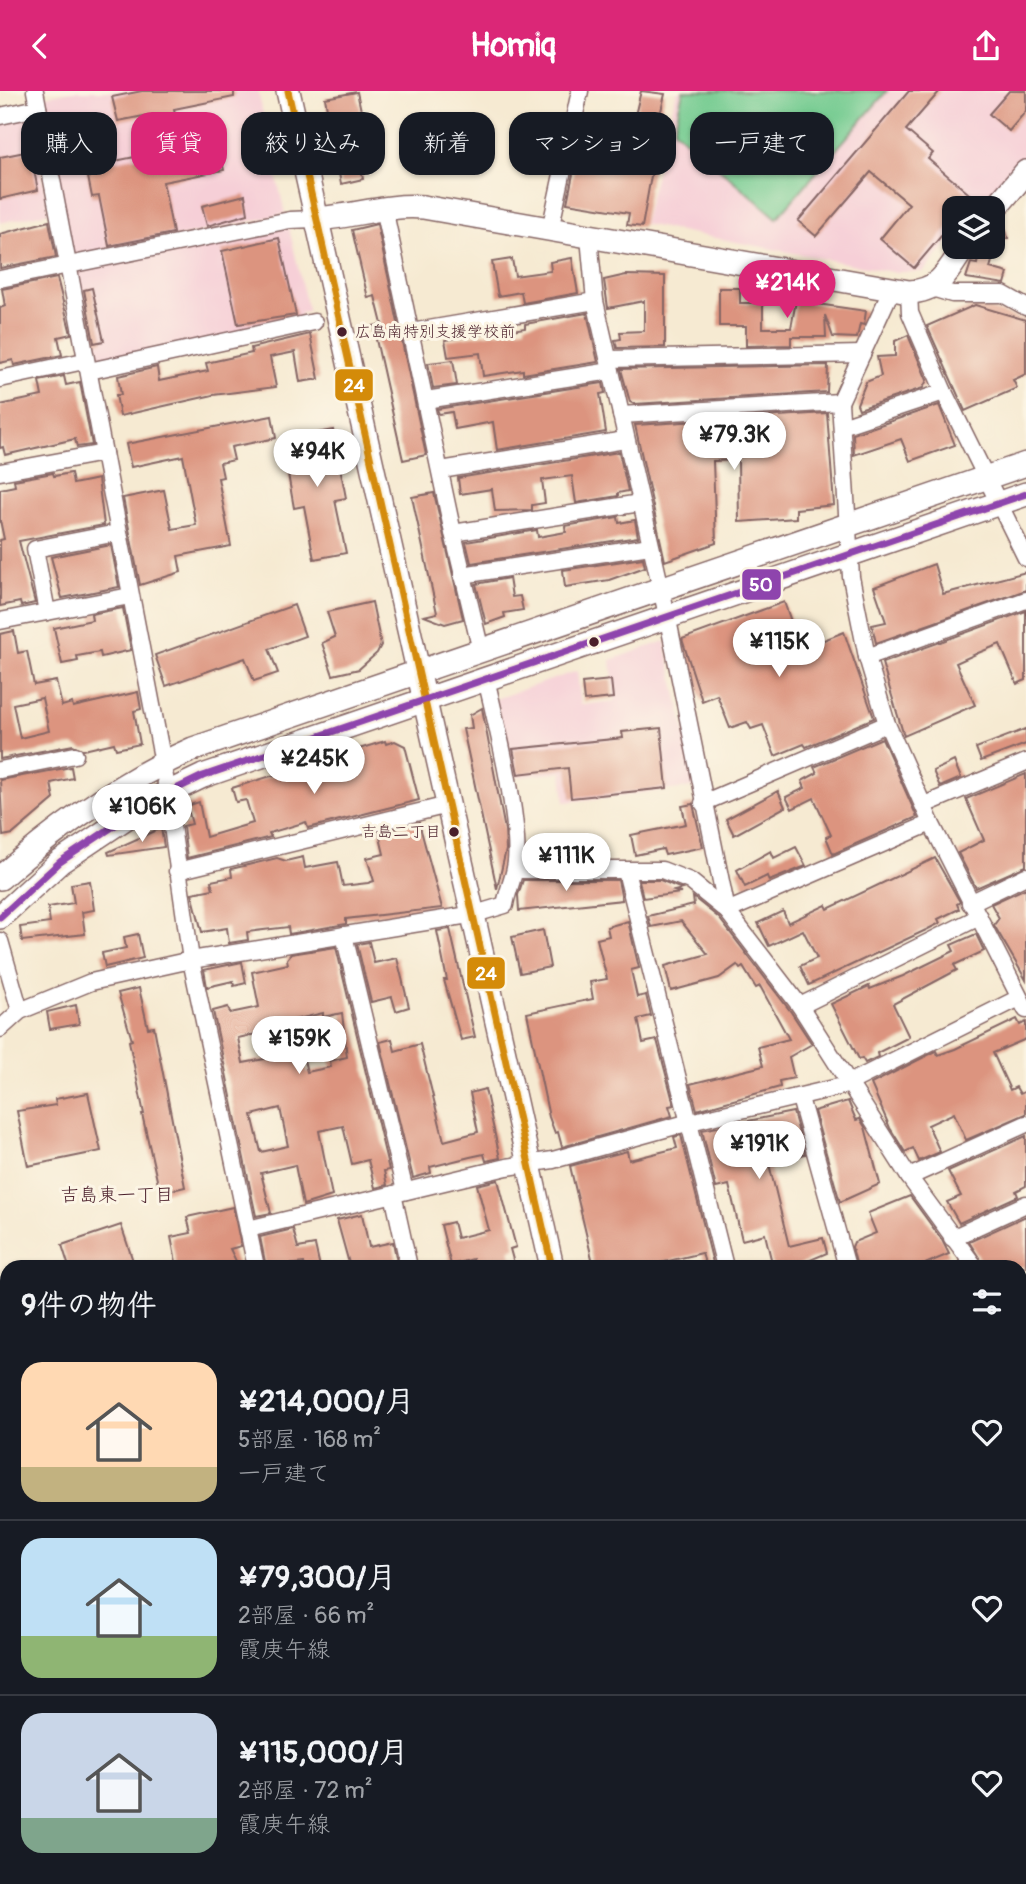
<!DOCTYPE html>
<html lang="ja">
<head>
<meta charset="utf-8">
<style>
	:root { --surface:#171b24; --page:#20242c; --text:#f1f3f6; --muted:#9ea1a6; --line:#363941; --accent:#db2777 }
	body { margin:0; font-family:Pangolin,"Klee One",sans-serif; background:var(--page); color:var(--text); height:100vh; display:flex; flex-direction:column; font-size:26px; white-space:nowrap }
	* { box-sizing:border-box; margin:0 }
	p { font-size:23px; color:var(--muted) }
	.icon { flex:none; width:38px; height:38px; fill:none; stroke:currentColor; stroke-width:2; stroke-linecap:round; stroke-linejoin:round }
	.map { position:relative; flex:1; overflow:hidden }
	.side { position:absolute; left:0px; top:1169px; width:1027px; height:625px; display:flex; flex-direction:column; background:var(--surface); border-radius:21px 21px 0 0; box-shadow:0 2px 5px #0004 }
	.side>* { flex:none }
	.top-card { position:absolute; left:21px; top:21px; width:985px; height:63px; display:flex; gap:14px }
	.controls { position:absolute; left:942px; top:105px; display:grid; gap:14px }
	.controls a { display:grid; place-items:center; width:63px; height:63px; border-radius:14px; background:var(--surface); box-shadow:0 2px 5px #0004; font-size:35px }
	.price { position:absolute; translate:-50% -60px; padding:0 16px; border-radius:24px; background:#fff; color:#222; font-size:23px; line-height:46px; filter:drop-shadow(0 2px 4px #0008) }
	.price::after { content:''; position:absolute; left:50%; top:42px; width:21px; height:16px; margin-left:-10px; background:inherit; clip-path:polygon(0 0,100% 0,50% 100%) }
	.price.on { background:var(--accent); color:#fff }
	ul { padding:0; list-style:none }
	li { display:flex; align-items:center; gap:21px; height:175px; padding:0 21px }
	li+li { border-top:2px solid var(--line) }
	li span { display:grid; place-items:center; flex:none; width:196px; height:140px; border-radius:21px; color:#555 }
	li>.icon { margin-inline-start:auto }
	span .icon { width:84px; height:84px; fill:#fffc; stroke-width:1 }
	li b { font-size:30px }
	h2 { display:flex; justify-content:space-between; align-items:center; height:84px; padding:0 21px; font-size:30px }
	.chip { padding:0 24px; border-radius:21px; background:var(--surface); box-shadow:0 2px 5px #0004; font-size:24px; line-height:63px }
	.chip.on { background:var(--accent); color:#fff }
	header { display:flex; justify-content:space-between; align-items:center; height:91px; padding:0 21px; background:var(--accent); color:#fff; font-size:32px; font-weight:700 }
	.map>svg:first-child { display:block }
	.built { fill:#f6cfd7 }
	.green { fill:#73cb90; stroke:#5e755e; stroke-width:2 }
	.forest { fill:#5eaf7a; stroke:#546752; stroke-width:2 }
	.water { fill:#46aac6; stroke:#486478; stroke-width:2 }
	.building { fill:#dc947f; fill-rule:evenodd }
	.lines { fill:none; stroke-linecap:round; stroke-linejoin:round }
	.street-casing { stroke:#866665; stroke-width:19 }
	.secondary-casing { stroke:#866665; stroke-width:26 }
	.street { stroke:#fff; stroke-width:16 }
	.secondary { stroke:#fff; stroke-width:23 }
	.bus-1-casing { stroke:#fcf5e5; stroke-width:12 }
	.bus-2-casing { stroke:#fcf5e5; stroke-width:12 }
	.bus-1 { stroke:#d48b09; stroke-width:7 }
	.bus-2 { stroke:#8e44ad; stroke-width:7 }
	.bus-dot { fill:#4a1f2b; stroke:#fcf5e5; stroke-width:2.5 }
	.labels { text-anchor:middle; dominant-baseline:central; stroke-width:6; stroke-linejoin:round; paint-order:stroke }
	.bus-label { font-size:16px; fill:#4a1f2b; stroke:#fcf5e5; text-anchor:start }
	.neighbourhood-label { font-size:19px; fill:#4a1f2b; stroke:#fcf5e5 }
	.line-badge { stroke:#fcf5e5; stroke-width:2.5 }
	.badge-label { font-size:19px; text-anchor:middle; font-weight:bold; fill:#fff }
</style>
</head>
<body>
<header><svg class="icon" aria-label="back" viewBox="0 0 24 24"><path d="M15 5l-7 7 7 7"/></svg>Homiq<svg class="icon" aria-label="share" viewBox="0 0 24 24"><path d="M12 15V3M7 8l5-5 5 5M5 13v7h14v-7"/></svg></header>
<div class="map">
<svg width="1026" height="1793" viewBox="0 0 1026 1793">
	<rect width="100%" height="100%" fill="#fcf5e5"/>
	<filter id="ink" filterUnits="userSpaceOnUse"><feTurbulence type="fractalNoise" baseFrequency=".0143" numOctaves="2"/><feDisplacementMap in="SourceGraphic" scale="14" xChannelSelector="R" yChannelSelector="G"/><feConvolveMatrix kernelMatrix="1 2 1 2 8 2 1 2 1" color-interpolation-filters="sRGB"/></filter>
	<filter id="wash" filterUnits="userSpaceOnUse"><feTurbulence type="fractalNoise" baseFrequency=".00686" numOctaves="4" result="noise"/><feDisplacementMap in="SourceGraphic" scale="28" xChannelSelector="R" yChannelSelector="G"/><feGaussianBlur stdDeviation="1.57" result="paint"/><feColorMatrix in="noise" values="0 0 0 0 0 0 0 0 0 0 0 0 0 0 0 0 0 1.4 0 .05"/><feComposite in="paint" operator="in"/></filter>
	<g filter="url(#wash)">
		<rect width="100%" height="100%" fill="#f6ead2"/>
		<g class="built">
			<polygon points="74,0 258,0 285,123 78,167 68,160 39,6"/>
			<polygon points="677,0 1026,0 1026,62 978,117 954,117 954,146 923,181 892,181 643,133"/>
			<polygon points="25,24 32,27 49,121 0,132 0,30"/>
			<polygon points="288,132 308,220 300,222 302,231 102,273 90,265 76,179"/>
			<polygon points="665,550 697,696 565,711 562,681 509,687 495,608 577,580 581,614 615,610 611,569"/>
		</g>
		<g class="green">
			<polygon points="683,0 887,0 777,127 674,39"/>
			<polygon points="7,1248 7,1398 0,1399 0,1250"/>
			<polygon points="1026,1441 1026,1474 1020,1478 1020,1445"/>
			<polygon points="544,1787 699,1787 703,1793 538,1793"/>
		</g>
		<polygon class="forest" points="662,1787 694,1787 698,1793 668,1793"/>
		<polygon class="water" points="0,1607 7,1615 7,1787 171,1787 175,1793 0,1793"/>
		<g id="blocks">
			<g class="building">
				<polygon points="142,0 234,0 234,6 174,18 176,28 146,34 144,25 118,30 112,6"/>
				<polygon points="641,0 665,3 650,67 654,68 642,136 627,134 629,122 567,112 582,40 629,48"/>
				<polygon points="909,0 940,0 906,39 933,62 928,68 974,107 965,117 954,117 954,130 914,177 880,148 909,113 871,81 816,145 798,130"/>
				<polygon points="1009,0 1026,0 1026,20 1009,40 989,23"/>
				<polygon points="357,1 369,57 357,60 363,88 341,93 325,7"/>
				<polygon points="542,35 561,39 552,80 536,77"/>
				<polygon points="217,49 224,79 163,91 173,142 109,155 99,105 92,106 86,76"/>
				<polygon points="30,60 38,99 0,108 0,66"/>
				<polygon points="245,104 248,123 207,135 202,115"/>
				<polygon points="49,130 56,166 0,177 0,143"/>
				<polygon points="1003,130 1008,147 996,151 992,135"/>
				<polygon points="377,133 426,364 403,369 373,235 382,233 375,205 368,207 352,139"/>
				<polygon points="279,147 296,224 238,233 222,160"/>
				<polygon points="980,159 994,163 990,177 1008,182 1005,193 966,187 971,172 977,173"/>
				<polygon points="572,167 578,202 523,212 521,201 498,205 492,171 512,168 515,185 551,180 550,171"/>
				<polygon points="626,184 665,185 665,256 617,257 615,249 621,248 620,241 644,240 644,210 608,217 604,189"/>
				<polygon points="57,187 71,243 58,246 62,264 14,274 13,269 0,272 0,217 5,215 2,198"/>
				<polygon points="92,197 104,250 94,252 84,199"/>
				<polygon points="719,197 740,197 740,212 763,212 763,237 791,237 796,210 866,220 864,234 860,233 857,247 833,246 825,224 826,246 791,246 791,254 746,255 746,235 719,235"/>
				<polygon points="975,214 1026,229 1026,283 1013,289 1017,297 965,320 927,235"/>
				<polygon points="587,222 598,271 523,283 523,279 483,285 480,262 448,266 445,249 525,237 525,233"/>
				<polygon points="310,243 319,288 300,291 295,261 270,266 276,296 213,304 120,325 116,304 121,304 118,285 157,276 159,290 208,280 206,272 252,262 251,257"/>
				<polygon points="908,244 927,289 923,297 859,318 857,313 866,291 881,285 877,266 895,265 895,250"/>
				<polygon points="453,269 457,294 433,297 428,272"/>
				<polygon points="828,274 827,301 634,313 630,311 621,278"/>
				<polygon points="64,285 66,294 80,291 92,354 77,356 75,348 5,364 3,356 0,357 0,314 42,305 39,290"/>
				<polygon points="603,292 605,302 600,303 606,341 497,359 493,331 455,338 452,321 439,323 437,318"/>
				<polygon points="939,314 955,354 910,370 901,348 854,364 853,343"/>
				<polygon points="827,322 834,414 796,418 796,427 739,431 738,369 713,370 716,452 665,470 635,334"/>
				<polygon points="272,325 276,347 231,356 234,369 220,372 223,386 218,387 231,455 178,465 181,481 140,494 123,407 164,399 172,438 196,434 183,365 131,376 126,353"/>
				<polygon points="333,339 346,407 335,409 346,462 314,468 304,415 294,417 282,349"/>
				<polygon points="619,361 628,400 618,402 618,405 576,412 572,385 542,389 545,412 532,414 532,419 495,420 492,398 460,403 458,387"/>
				<polygon points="53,382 54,385 71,382 73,393 98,388 104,434 19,450 35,512 21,515 20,511 0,515 0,449 4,448 0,429 0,398 15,395 14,389"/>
				<polygon points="434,402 463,528 445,533 424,525 437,522 412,406"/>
				<polygon points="618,426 619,432 635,429 638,446 471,472 466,451 537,439 538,446 566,441 565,435"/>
				<polygon points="111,454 119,496 62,507 51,466"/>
				<polygon points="643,467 645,476 609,489 565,496 563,479"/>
				<polygon points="934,473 943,503 1026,481 1026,499 876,552 872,534 886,531 874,496"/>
				<polygon points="509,487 512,506 520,505 523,519 504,522 505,526 486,533 476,493"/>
				<polygon points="372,511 381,554 377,562 359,578 333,584 322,552 335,546 327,521"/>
				<polygon points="784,511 801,558 844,541 874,627 806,656 804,653 775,665 763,634 751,638 747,631 730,637 717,604 702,610 682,548"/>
				<polygon points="294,514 305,545 269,558 278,582 254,590 245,567 166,595 155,564"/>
				<polygon points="123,517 131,559 101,566 100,561 77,565 78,570 62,573 54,537 92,529 91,523"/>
				<polygon points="1026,520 1026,589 1017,593 1000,553 978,562 956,572 975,614 904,645 882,572"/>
				<path d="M14,540L18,562L27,560L34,594L56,590L62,615L72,612L73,616L138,601L141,618L134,620L140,653L116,658L114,652L84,659L73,654L0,668V543ZM42,607L49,640L20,647L13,613Z"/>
				<polygon points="611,589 613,607 584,610 582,592"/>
				<polygon points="482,617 505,739 506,759 497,798 463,638 472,637 470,624"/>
				<polygon points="661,637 667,697 571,707 568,677 518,683 513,658 623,647 622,641"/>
				<polygon points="1026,638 1026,653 981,670 976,657"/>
				<polygon points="882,647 917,726 833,763 826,746 831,744 814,707 792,718 786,706 805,697 802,690 817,682 814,676"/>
				<polygon points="385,650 386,653 395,650 405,655 419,709 308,737 306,731 269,742 271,746 187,767 183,735 192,733 187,715 199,711 206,746 253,732 246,709 236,711 232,697"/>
				<polygon points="954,670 961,687 940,696 933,680"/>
				<polygon points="71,676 73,687 51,692 54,708 13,743 3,745 0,689"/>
				<polygon points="1026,683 1026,775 976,797 958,762 984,749 966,708"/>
				<polygon points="778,700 785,716 734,744 726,728"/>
				<polygon points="693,713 703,756 665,764 663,758 635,764 631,744 686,733 682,715"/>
				<polygon points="419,732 442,817 346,828 346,833 289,843 288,836 247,841 248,849 229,852 227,837 202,841 192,802 213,798 211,790 232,786 231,778 277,767 286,770 303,766 305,777 338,771 343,795 368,792 374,790 367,767 384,763 379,742"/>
				<polygon points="161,737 164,756 109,764 108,761"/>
				<polygon points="796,756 806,775 769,790 767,785 745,796 737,779 771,760 774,767"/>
				<polygon points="935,767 960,811 957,813 959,818 938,828 940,832 926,839 809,894 800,875 817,867 803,839 769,855 758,832 783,820 788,832 826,814 828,818"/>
				<polygon points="523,789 618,789 622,809 519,820 518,804"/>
				<polygon points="639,789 660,789 682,798 674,800 681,802 643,807"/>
				<polygon points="90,790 94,819 82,821 85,843 22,850 20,836 50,832 48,816 74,812 71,793"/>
				<polygon points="1026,797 1026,889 994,834 999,827 991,813"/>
				<polygon points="693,806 719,827 791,921 812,953 789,966 794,987 779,990 780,996 697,1019 690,993 763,975 758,956 789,948 760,895 756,897 743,876 740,878 737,874 719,887 671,900 665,875 708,863 681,830 651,836 648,825 694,814"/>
				<polygon points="628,830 639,877 631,879 637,906 646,904 651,925 638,928 643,952 657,949 674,1014 669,1015 672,1025 562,1056 558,1041 555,1042 549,1026 527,922 593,908 590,891 607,888 597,848 609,845 607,836"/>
				<polygon points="450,838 475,946 461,949 444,889 447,889 437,840"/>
				<polygon points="543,839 550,876 520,882 512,846"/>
				<polygon points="138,843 143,867 105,876 102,862 126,857 124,846"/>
				<polygon points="976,843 984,860 954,874 957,879 893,913 909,946 877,962 878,966 865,972 862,967 859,968 831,913 869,895 870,898 903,885 954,860 951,854"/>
				<polygon points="369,851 374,872 397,867 409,916 396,920 392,906 371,911 357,853"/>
				<path d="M336,856L389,1079L384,1080L387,1094L375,1097L368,1069L352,1073L343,1035L319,1040L332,1105L303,1114L295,1074L261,1082L271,1122L256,1125L213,920L228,916L230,922L259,916L252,881L288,873L287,868L291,863ZM323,922V926L342,922L347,966L330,970L331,976L307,981L294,929ZM265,941L270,967L243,972L238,947ZM280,1017L288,1055L261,1061L252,1024Z"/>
				<polygon points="242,871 246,892 234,895 233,890 207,896 204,879"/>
				<polygon points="139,897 148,937 154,936 185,1096 160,1102 142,1023 144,1023 129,950 132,949 118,902"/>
				<polygon points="76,914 79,933 50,938 47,921"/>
				<polygon points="1017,928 1020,934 1026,931 1026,948 993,962 1010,999 1016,996 1020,1003 1026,1000 1026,1023 966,1049 954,1022 928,1034 940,1061 919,1070 913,1057 905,1061 890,1037 871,993 936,960 938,964 955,958"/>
				<polygon points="392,948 395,960 420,953 444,1050 478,1041 470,1002 485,998 500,1067 486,1070 484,1063 470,1066 430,1076 431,1082 413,1087 380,951"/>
				<polygon points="88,1002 101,1060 28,1075 17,1020 56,1014 55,1008"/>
				<polygon points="848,1010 856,1029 860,1028 865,1036 880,1093 840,1111 814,1020"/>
				<polygon points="793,1021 805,1063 769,1073 789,1155 823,1147 827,1162 794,1176 773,1176 765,1143 742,1149 729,1094 716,1097 702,1039"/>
				<polygon points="681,1044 714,1176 706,1176 702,1162 656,1173 657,1176 594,1176 570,1075 627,1060 629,1069 677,1057 674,1046"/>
				<polygon points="1026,1045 1026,1095 1016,1100 1018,1105 959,1132 947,1111 961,1105 948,1080"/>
				<polygon points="498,1089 516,1156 510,1158 515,1176 475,1176 473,1168 451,1174 441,1134 453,1131 457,1147 489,1139 477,1094"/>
				<polygon points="910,1105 942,1149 949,1163 918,1176 857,1176 852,1156 854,1151 876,1142 868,1122"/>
				<polygon points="233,1116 241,1155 230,1158 239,1176 177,1176 171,1146 191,1142 187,1126"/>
				<polygon points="362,1123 369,1156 393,1151 398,1176 350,1176 337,1129"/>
				<polygon points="1026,1125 1026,1176 985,1176 969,1151"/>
				<polygon points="121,1134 135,1176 69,1176 62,1154"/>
				<polygon points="293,1138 298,1157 315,1154 320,1176 305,1176 304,1172 266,1176 260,1146"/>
			</g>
		</g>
	</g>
	<g filter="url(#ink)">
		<use href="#blocks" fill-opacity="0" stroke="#866665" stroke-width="2"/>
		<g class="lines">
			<defs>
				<g id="street">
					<polyline points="35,0 163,672 191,869 256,1176"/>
					<polyline points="0,25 38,17"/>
					<polyline points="384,117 453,442 481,560"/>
					<polyline points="550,139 580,0"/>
					<polyline points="589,146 595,210 667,524 727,820 931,732"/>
					<polyline points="0,188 290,129 315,128"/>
					<polyline points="932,197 952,203 1003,203 1026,216"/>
					<polyline points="891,200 840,311 851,486 867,566 887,633 931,732 1026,919"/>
					<polyline points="909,201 910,222 944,301 1026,467"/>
					<polyline points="411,241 595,210"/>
					<polyline points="609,268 862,263"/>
					<polyline points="89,280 314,231"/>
					<polyline points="0,288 84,270"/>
					<polyline points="426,309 611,280"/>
					<polyline points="621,324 840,311"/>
					<polyline points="842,335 944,301"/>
					<polyline points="441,379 625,349"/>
					<polyline points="0,381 104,362"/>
					<polyline points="453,442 640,412"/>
					<polyline points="462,484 650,455"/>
					<polyline points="47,521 35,458 117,442"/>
					<polyline points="0,530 130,505"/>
					<polyline points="867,566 1026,509"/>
					<polyline points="0,679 75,664"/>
					<polyline points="703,712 887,633"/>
					<polyline points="924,714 1026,671"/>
					<polyline points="515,779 662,779 690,790 727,820 800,915 909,1086 975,1176"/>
					<polyline points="177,780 448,714"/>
					<polyline points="626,780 725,1176"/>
					<polyline points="970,812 1026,785"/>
					<polyline points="344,844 405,1100"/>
					<polyline points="0,850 20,920"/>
					<polyline points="800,915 979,826"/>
					<path d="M0,938L20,920L91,891L191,869L475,823L505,814C507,801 513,789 515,777C523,740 496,630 486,588"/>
					<polyline points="800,1007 847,1176"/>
					<polyline points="909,1086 1026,1033"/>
					<polyline points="393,1103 409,1176"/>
					<polyline points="248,1138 507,1076 553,1069 690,1031 843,995 1019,907"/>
					<polyline points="952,1147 1026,1113"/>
					<polyline points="1020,1199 1026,1203"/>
					<polyline points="1020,1288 1026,1286"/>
					<polyline points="1020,1412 1026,1408"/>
					<polyline points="0,1460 7,1459"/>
					<polyline points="0,1542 7,1550"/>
					<polyline points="1020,1754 1026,1762"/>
					<polyline points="349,1787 356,1793"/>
					<polyline points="421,1787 427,1793"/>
					<polyline points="260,1793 266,1787"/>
					<polyline points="444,1793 451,1787"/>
					<polyline points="526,1793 533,1787"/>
				</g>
				<g id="secondary">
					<polyline points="288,0 552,1176"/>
					<polyline points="992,121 1026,81"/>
					<path d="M315,128C352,126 386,113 423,116L909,201C940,200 949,179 964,156"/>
					<path d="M0,787C59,735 121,690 193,658L1026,373"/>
					<polyline points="0,826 60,771 151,710 203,685 1026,403"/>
					<polyline points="239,1787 245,1793"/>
					<polyline points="808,1787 812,1793"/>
				</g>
			</defs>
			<use href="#street" class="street-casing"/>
			<use href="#secondary" class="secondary-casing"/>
			<use href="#street" class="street"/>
			<use href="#secondary" class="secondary"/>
			<defs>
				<polyline id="bus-1" points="288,0 552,1176"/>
				<polyline id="bus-2" points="0,826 60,771 151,710 203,685 1026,403"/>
			</defs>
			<use href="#bus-1" class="bus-1-casing"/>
			<use href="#bus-2" class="bus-2-casing"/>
			<use href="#bus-1" class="bus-1"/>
			<use href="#bus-2" class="bus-2"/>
		</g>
	</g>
	<g class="bus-dot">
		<circle cx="342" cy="241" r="6"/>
		<circle cx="594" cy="551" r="6"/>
		<circle cx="454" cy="741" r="6"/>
	</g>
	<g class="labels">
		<g class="bus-label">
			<text x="355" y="241">広島南特別支援学校前</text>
			<text x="441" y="741" text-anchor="end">吉島二丁目</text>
		</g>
		<g class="neighbourhood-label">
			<text x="117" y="1104">吉島東一丁目</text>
		</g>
	</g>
	<g class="line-badge">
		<rect x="334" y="277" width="40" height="34" rx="7" fill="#d48b09"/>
		<rect x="741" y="477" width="41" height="33" rx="7" fill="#8e44ad"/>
		<rect x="466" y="865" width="40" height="34" rx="7" fill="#d48b09"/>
	</g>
	<g class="badge-label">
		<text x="354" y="301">24</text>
		<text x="761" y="500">50</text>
		<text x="486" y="889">24</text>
	</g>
</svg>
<div class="controls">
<a><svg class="icon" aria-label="layers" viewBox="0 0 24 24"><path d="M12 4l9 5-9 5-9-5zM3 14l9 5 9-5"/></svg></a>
</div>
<b class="price on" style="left:787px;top:229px">¥214K</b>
<b class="price" style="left:734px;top:381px">¥79.3K</b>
<b class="price" style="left:317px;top:398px">¥94K</b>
<b class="price" style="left:779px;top:588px">¥115K</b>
<b class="price" style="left:314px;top:705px">¥245K</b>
<b class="price" style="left:142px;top:753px">¥106K</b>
<b class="price" style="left:566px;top:802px">¥111K</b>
<b class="price" style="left:299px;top:985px">¥159K</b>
<b class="price" style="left:759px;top:1090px">¥191K</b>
<div class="top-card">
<a class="chip">購入</a>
<a class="chip on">賃貸</a>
<a class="chip">絞り込み</a>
<a class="chip">新着</a>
<a class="chip">マンション</a>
<a class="chip">一戸建て</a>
</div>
<section class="side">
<h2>9件の物件<svg class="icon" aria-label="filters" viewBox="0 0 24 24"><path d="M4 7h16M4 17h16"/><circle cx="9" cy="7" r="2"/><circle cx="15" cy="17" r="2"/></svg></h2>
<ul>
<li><span style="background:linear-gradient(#ffd9b3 75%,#c2b280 0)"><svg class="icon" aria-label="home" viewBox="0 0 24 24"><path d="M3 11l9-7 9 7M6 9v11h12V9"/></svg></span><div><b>¥214,000/月</b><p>5部屋 · 168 m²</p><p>一戸建て</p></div><svg class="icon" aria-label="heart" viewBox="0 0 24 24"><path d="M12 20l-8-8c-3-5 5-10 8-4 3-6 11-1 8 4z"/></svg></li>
<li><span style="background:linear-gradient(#bfe0f5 70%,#8fb573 0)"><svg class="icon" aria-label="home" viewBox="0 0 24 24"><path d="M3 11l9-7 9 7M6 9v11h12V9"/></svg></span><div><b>¥79,300/月</b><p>2部屋 · 66 m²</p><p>霞庚午線</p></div><svg class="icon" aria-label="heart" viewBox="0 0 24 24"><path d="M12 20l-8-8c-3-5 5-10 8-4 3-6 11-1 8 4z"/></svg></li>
<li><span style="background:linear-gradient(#c9d6e8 75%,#7fa58c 0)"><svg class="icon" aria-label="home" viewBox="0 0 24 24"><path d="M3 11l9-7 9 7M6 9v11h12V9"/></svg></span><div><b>¥115,000/月</b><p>2部屋 · 72 m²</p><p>霞庚午線</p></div><svg class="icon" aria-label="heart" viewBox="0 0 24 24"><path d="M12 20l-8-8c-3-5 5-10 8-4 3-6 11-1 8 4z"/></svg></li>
</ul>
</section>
</div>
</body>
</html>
